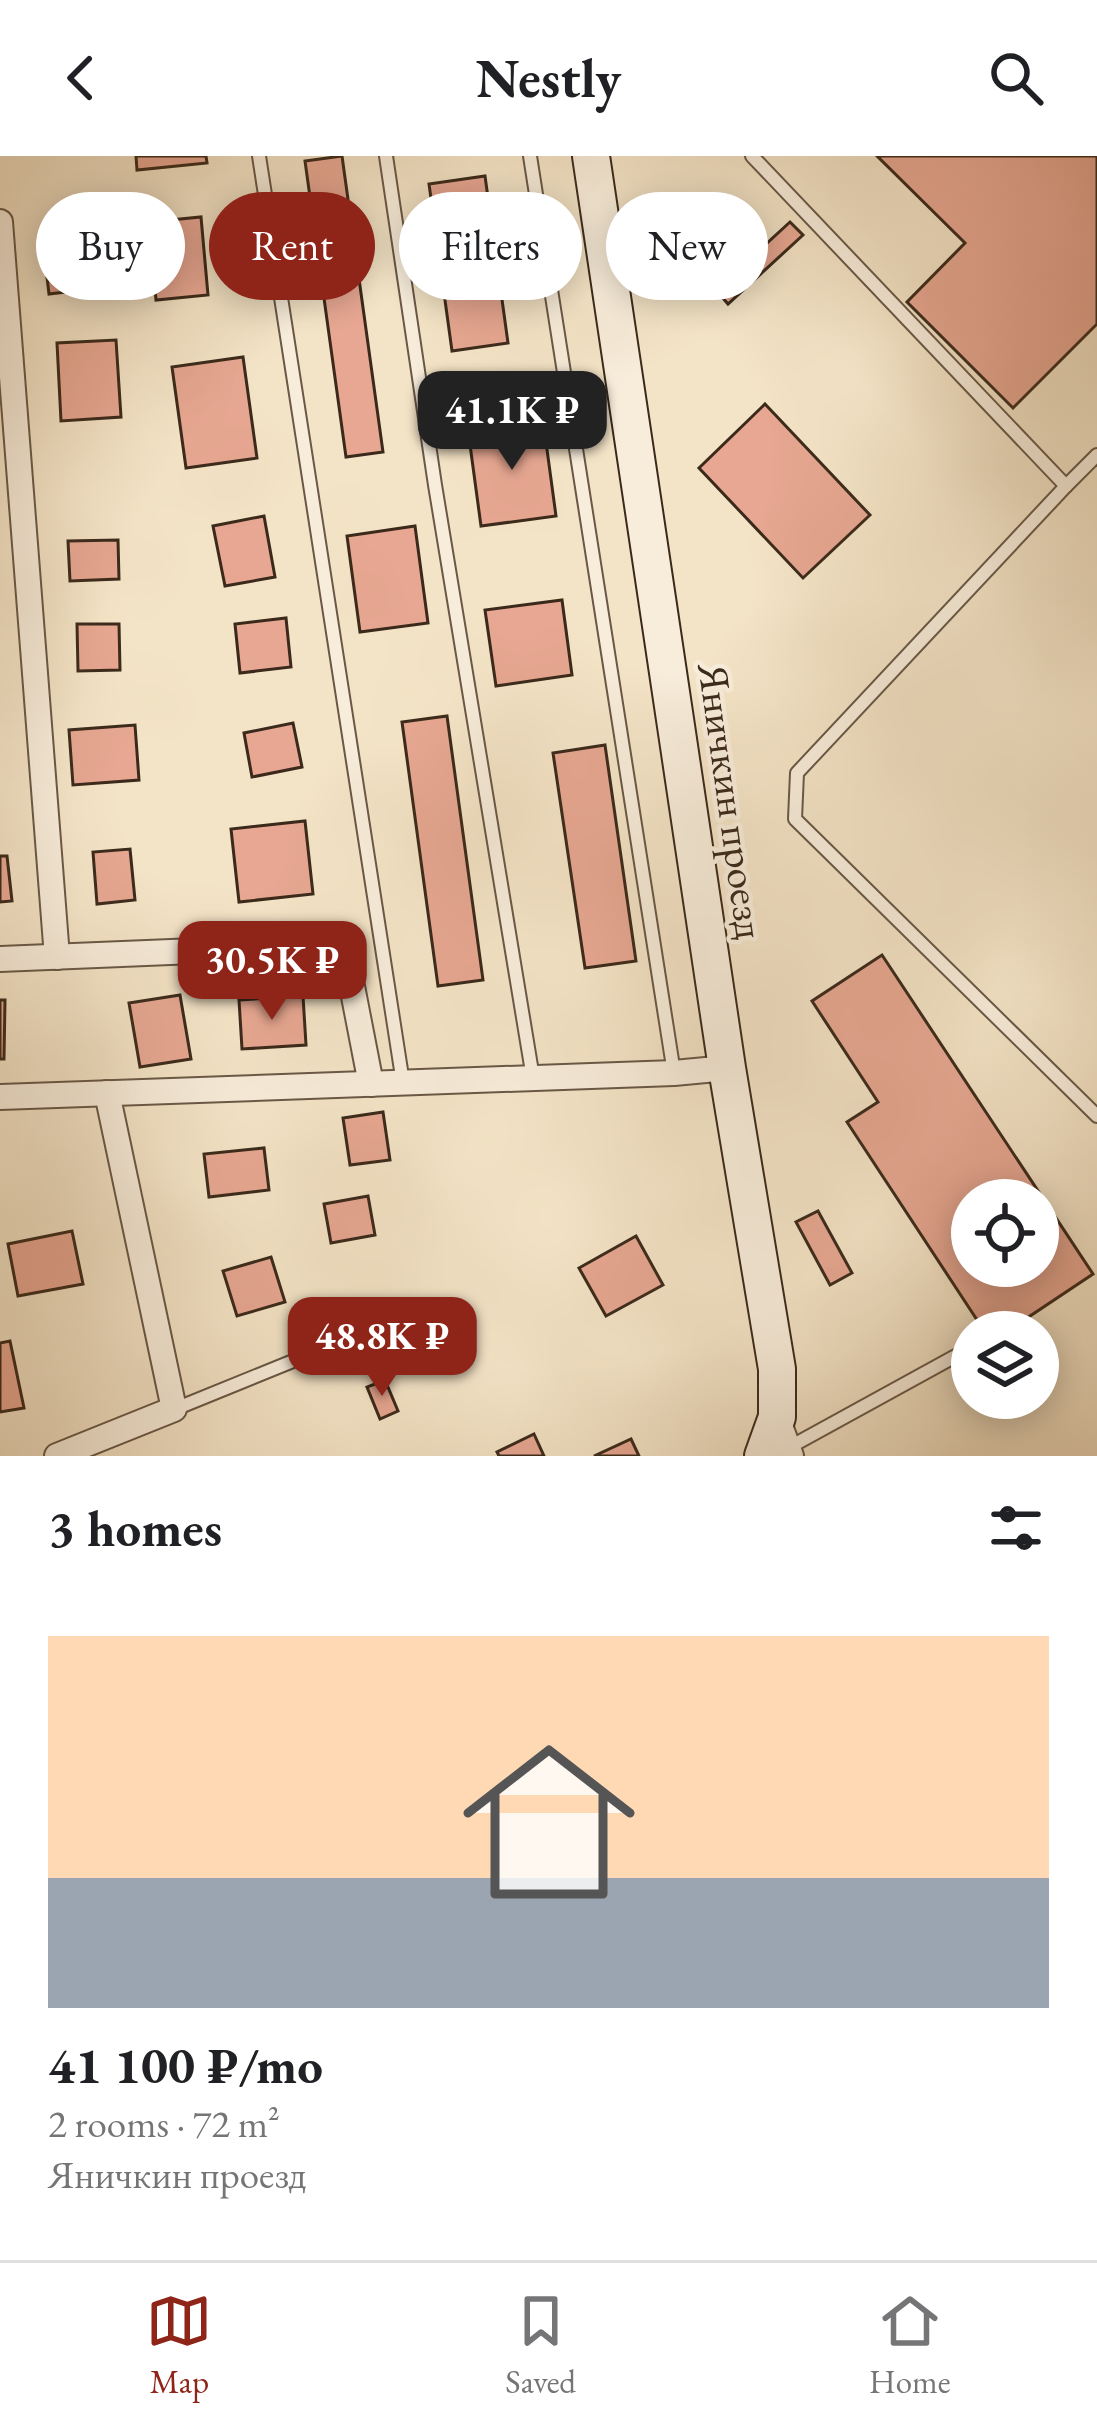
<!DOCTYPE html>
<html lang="en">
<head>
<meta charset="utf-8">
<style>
	:root { --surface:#fff; --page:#f2f2f2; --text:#202124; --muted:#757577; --line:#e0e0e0; --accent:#8f2418 }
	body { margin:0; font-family:"EB Garamond",serif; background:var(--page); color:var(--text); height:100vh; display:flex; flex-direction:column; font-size:45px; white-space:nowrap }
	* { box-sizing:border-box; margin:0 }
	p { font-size:39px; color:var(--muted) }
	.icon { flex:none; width:66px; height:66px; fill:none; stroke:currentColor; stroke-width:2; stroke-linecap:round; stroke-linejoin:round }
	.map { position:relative; height:1300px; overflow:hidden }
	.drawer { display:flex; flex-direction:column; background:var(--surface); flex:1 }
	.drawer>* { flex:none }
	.banner { position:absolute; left:36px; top:36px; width:1026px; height:108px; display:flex; gap:24px }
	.fabs { position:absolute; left:951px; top:1023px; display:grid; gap:24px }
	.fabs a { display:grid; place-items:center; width:108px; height:108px; border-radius:50%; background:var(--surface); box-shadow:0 6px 30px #0003; font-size:60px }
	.price { position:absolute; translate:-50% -102px; padding:0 27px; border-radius:24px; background:var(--accent); color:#fff; font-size:39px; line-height:78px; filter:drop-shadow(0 3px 6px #0008) }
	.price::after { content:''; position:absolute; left:50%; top:72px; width:36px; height:27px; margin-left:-18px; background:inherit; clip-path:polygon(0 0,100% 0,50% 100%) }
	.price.on { background:#222; color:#fff }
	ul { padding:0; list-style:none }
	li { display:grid; align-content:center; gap:24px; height:636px; padding:0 48px }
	li span { display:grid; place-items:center; height:372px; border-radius:0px; color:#555 }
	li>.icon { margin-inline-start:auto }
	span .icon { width:216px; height:216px; fill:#fffc; stroke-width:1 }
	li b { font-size:51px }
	h2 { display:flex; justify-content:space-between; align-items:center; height:144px; padding:0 48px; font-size:51px }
	.tag { padding:0 42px; border-radius:54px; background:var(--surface); box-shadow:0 6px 30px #0003; font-size:42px; line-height:108px }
	.tag.on { background:var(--accent); color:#fff }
	header { display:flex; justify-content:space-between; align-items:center; height:156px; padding:0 48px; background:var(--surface); font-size:54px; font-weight:700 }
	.dock { display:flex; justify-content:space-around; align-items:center; height:168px; border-top:3px solid var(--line); background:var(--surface); font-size:33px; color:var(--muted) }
	.dock a { display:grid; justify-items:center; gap:6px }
	.dock .on { color:var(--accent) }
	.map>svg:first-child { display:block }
	.building { fill:#e7a792; stroke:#3b2a1b; stroke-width:3; fill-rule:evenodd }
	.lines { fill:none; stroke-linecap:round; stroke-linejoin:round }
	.lane-casing { stroke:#695846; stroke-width:16 }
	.street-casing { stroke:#695846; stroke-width:28 }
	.secondary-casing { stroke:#3b2a1b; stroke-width:40 }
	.lane { stroke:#f8eddb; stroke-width:12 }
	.street { stroke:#f8eddb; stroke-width:24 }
	.secondary { stroke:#f8eddb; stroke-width:36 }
	.labels { text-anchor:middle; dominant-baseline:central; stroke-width:9; stroke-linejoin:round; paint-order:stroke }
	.street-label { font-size:42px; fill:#3b2a1b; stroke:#f8eddb }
</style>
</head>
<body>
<header><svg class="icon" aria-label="back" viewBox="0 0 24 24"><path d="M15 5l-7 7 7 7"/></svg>Nestly<svg class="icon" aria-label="search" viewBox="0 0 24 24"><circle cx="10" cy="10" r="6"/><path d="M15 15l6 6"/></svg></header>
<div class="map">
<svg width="1097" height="1300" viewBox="0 0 1097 1300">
	<rect width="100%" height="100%" fill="#f4e4c7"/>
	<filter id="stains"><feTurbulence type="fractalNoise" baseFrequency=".00167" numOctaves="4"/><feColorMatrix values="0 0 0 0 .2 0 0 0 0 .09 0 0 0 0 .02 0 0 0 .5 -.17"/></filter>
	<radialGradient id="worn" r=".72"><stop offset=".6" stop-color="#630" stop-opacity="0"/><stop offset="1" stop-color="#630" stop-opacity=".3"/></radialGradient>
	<g class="building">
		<polygon points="136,0 206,0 207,7 137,14"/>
		<polygon points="342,0 383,296 346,301 305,5"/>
		<polygon points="877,0 1097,0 1097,168 1013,252 907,146 965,87"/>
		<polygon points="485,20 508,187 452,195 429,28"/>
		<polygon points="201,61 208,139 156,144 149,66"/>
		<polygon points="790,66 803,79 728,148 716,134"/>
		<polygon points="85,83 91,133 49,138 43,88"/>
		<polygon points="116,184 121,261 61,265 57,187"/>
		<polygon points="243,201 257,302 186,312 172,211"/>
		<polygon points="765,248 870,359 803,422 699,312"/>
		<polygon points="543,264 556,360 481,370 468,274"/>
		<polygon points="264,360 275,421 225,430 213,370"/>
		<polygon points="415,370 428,467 360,476 347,380"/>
		<polygon points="118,384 119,423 70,425 68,385"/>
		<polygon points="562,444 572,519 496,530 485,454"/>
		<polygon points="286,462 291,511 240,517 235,468"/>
		<polygon points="77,468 119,468 120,514 78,515"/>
		<polygon points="447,560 483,824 438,830 402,566"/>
		<polygon points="293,567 302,611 252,621 244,577"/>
		<polygon points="135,569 139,624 73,629 69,574"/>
		<polygon points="605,589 636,805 585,812 553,597"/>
		<polygon points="305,665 313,738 239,746 231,673"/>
		<polygon points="130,693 135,744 97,748 93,696"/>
		<polygon points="0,700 7,700 12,745 0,746"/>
		<path d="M882,799L1093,1118L1006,1176H985L847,966L878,946L812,845ZM972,1044H1038V1110H972Z"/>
		<polygon points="180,839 191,903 140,911 129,847"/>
		<polygon points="303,840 306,889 242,893 239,844"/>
		<polygon points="0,844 5,844 4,903 0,903"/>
		<polygon points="383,956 390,1004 350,1009 343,962"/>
		<polygon points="264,992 269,1034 209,1041 204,998"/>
		<polygon points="368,1040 375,1079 331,1087 324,1048"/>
		<polygon points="818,1055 852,1117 830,1129 796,1066"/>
		<polygon points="72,1075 83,1128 18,1140 8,1088"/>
		<polygon points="636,1080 663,1129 606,1160 579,1112"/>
		<polygon points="271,1101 285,1146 237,1160 223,1115"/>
		<polygon points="433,1167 448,1191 425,1204 410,1180"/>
		<polygon points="10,1185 24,1252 0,1256 0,1187"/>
		<polygon points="385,1224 398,1255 380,1263 367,1231"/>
		<polygon points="534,1278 544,1300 499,1300 497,1296"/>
		<polygon points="631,1283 639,1300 594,1300"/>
	</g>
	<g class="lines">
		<defs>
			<g id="lane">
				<polyline points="259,0 403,927"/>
				<polyline points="386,0 435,329 533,922"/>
				<polyline points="530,0 674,917"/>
				<polyline points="752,0 1066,330 797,617 795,663 1097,960"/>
				<polyline points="1066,330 1097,299"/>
				<polyline points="175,1253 426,1151"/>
				<polyline points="788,1292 972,1191"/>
			</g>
			<g id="street">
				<polyline points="0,66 57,801"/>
				<polyline points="0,803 344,789 371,928"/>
				<polyline points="0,941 674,917 727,912"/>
				<polyline points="777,1261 791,1300"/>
				<polyline points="57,1300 174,1253 107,937"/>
			</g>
			<polyline id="secondary" points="591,0 727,912 777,1213 777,1261 763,1300"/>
		</defs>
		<use href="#lane" class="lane-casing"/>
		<use href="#street" class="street-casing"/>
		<use href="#secondary" class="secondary-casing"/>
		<use href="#lane" class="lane"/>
		<use href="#street" class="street"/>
		<use href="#secondary" class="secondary"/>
	</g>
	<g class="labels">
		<g class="street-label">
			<text transform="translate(732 645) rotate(82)">Яничкин проезд</text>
		</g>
	</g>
	<rect width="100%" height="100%" filter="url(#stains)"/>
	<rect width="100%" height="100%" fill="url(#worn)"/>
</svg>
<div class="fabs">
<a><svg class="icon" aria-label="locate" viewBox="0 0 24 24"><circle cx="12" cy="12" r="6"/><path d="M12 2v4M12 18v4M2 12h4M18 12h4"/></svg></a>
<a><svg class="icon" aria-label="layers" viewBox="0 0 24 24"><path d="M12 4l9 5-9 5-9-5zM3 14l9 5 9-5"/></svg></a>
</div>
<b class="price on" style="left:512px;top:317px">41.1K ₽</b>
<b class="price" style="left:272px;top:867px">30.5K ₽</b>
<b class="price" style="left:382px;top:1243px">48.8K ₽</b>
<div class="banner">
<a class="tag">Buy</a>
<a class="tag on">Rent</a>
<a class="tag">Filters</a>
<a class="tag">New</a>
</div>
</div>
<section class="drawer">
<h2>3 homes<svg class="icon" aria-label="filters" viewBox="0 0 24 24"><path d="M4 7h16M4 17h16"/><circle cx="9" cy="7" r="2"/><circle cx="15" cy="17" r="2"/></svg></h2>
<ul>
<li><span style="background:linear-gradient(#ffd9b3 65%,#9aa5b1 0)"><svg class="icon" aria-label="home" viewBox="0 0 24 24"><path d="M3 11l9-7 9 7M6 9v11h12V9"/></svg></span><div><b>41 100 ₽/mo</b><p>2 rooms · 72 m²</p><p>Яничкин проезд</p></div></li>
</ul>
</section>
<nav class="dock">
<a class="on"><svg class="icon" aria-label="map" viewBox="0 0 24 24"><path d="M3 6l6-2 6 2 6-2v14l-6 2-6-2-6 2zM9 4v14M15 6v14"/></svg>Map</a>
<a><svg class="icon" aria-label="saved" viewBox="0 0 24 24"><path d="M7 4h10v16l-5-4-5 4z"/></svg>Saved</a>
<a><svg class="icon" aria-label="home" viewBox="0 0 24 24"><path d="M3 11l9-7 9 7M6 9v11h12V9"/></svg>Home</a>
</nav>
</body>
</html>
